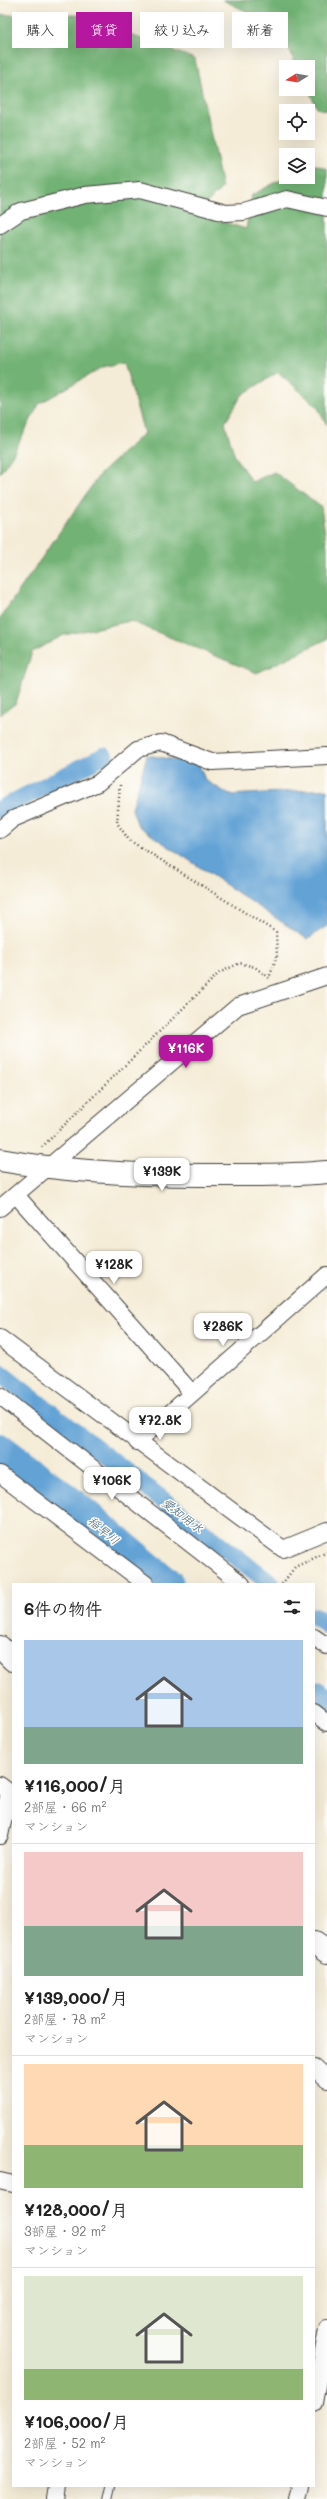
<!DOCTYPE html>
<html lang="ja">
<head>
<meta charset="utf-8">
<style>
	:root { --surface:#fff; --page:#f6f6f6; --text:#222; --muted:#767676; --line:#e0e0e0; --accent:#b5179e }
	body { margin:0; font-family:Mali,"Klee One",sans-serif; background:var(--page); color:var(--text); height:100vh; display:flex; flex-direction:column; font-size:15px; white-space:nowrap }
	* { box-sizing:border-box; margin:0 }
	p { font-size:13px; color:var(--muted) }
	.icon { flex:none; width:22px; height:22px; fill:none; stroke:currentColor; stroke-width:2; stroke-linecap:round; stroke-linejoin:round }
	.map { position:relative; flex:1; overflow:hidden }
	.drawer { position:absolute; left:12px; top:1583px; width:303px; height:904px; display:flex; flex-direction:column; background:var(--surface); border-radius:0px; box-shadow:0 4px 16px #0002 }
	.drawer>* { flex:none }
	.top-card { position:absolute; left:12px; top:12px; width:303px; height:36px; display:flex; gap:8px }
	.needle { width:26px; rotate:259deg }
	.controls { position:absolute; left:279px; top:60px; display:grid; gap:8px }
	.controls a { display:grid; place-items:center; width:36px; height:36px; border-radius:0px; background:var(--surface); box-shadow:0 4px 16px #0002; font-size:20px }
	.price { position:absolute; translate:-50% -34px; padding:0 9px; border-radius:8px; background:#fff; color:#222; font-size:13px; line-height:26px; filter:drop-shadow(0 1px 2px #0008) }
	.price::after { content:''; position:absolute; left:50%; top:24px; width:12px; height:9px; margin-left:-6px; background:inherit; clip-path:polygon(0 0,100% 0,50% 100%) }
	.price.current { background:var(--accent); color:#fff }
	ul { padding:0; list-style:none }
	li { display:grid; align-content:center; gap:8px; height:212px; padding:0 12px }
	li+li { border-top:1px solid var(--line) }
	li span { display:grid; place-items:center; height:124px; border-radius:0px; color:#555 }
	li>.icon { margin-inline-start:auto }
	span .icon { width:72px; height:72px; fill:#fffc; stroke-width:1 }
	li b { font-size:17px }
	h2 { display:flex; justify-content:space-between; align-items:center; height:48px; padding:0 12px; font-size:17px }
	.pill { padding:0 14px; border-radius:0px; background:var(--surface); box-shadow:0 4px 16px #0002; font-size:14px; line-height:36px }
	.pill.current { background:var(--accent); color:#fff }
	.map>svg:first-child { display:block }
	.forest { fill:#72b274; stroke:#476748 }
	.water { fill:#62a2d5; stroke:#3f5f78 }
	.lines { fill:none; stroke-linecap:round; stroke-linejoin:round }
	.canal { stroke:#62a2d5; stroke-width:18 }
	.river { stroke:#62a2d5; stroke-width:32 }
	.lane-casing { stroke:#3d3b38; stroke-width:10 }
	.street-casing { stroke:#3d3b38; stroke-width:18 }
	.secondary-casing { stroke:#3d3b38; stroke-width:24 }
	.path { stroke:#3d3b38; stroke-width:2.5; stroke-dasharray:1 3; stroke-linecap:butt }
	.lane { stroke:#fff; stroke-width:8 }
	.street { stroke:#fff; stroke-width:16 }
	.secondary { stroke:#fff; stroke-width:22 }
	.labels { text-anchor:middle; dominant-baseline:central; stroke-width:3; stroke-linejoin:round; paint-order:stroke }
	.water-label { font-size:12px; font-style:italic; fill:#3f5f78; stroke:#fdfcf7 }
</style>
</head>
<body>
<div class="map">
<svg width="327" height="2499" viewBox="0 0 327 2499">
	<rect width="100%" height="100%" fill="#fdfcf7"/>
	<filter id="ink" filterUnits="userSpaceOnUse"><feTurbulence type="fractalNoise" baseFrequency=".025" numOctaves="2"/><feDisplacementMap in="SourceGraphic" scale="8" xChannelSelector="R" yChannelSelector="G"/><feConvolveMatrix kernelMatrix="1 2 1 2 8 2 1 2 1" color-interpolation-filters="sRGB"/></filter>
	<filter id="wash" filterUnits="userSpaceOnUse"><feTurbulence type="fractalNoise" baseFrequency=".012" numOctaves="4" result="noise"/><feDisplacementMap in="SourceGraphic" scale="16" xChannelSelector="R" yChannelSelector="G"/><feGaussianBlur stdDeviation="0.9" result="paint"/><feColorMatrix in="noise" values="0 0 0 0 0 0 0 0 0 0 0 0 0 0 0 0 0 1.4 0 .05"/><feComposite in="paint" operator="in"/></filter>
	<g filter="url(#wash)">
		<rect width="100%" height="100%" fill="#f5ecd7"/>
		<g class="forest">
			<polygon points="223,0 327,0 327,111 317,108 308,89 308,67 297,67 279,27"/>
			<polygon points="0,15 78,15 195,59 222,188 196,214 246,229 252,195 286,177 308,177 310,163 327,169 327,425 317,406 278,372 242,395 225,423 235,457 252,482 274,472 321,507 327,547 327,639 257,673 130,621 64,635 32,652 16,703 0,715 0,618 100,474 144,433 124,362 103,367 39,404 13,454 0,473"/>
		</g>
		<polygon class="water" points="147,755 199,764 205,780 230,795 327,789 327,926 307,939 138,826 132,809"/>
		<g class="lines">
			<g class="canal">
				<polyline points="0,809 104,756"/>
				<polyline points="0,1373 271,1584"/>
				<polyline points="314,1616 327,1625"/>
			</g>
			<g class="river">
				<polyline points="0,1449 75,1506 168,1584"/>
				<polyline points="314,1696 327,1706"/>
			</g>
		</g>
	</g>
	<g filter="url(#ink)">
		<g class="lines">
			<defs>
				<polyline id="lane" points="108,2499 111,2486"/>
				<g id="street">
					<polyline points="0,225 21,211 85,195 140,190 226,213 244,212 287,199 327,208"/>
					<polyline points="0,830 13,819 98,783 138,749 161,743 212,762 327,756"/>
					<polyline points="16,1195 192,1393"/>
					<polyline points="0,1208 238,1006 327,976"/>
					<polyline points="0,1338 283,1549 327,1531"/>
					<polyline points="0,1396 242,1584"/>
					<polyline points="137,1442 327,1275"/>
					<polyline points="0,1474 146,1584"/>
					<polyline points="314,1637 327,1646"/>
					<polyline points="314,1713 327,1723"/>
					<polyline points="0,1785 9,1792 0,1836"/>
					<polyline points="314,2068 327,2080"/>
					<polyline points="0,2181 13,2184"/>
					<polyline points="314,2403 327,2328"/>
					<polyline points="54,2499 56,2486"/>
					<polyline points="297,2499 300,2486"/>
				</g>
				<g id="secondary">
					<path d="M0,1160C67,1172 134,1175 203,1175C244,1175 285,1176 327,1172"/>
					<polyline points="0,1647 13,1660"/>
					<polyline points="314,1943 327,1952"/>
				</g>
			</defs>
			<use href="#lane" class="lane-casing"/>
			<use href="#street" class="street-casing"/>
			<use href="#secondary" class="secondary-casing"/>
			<g class="path">
				<polyline points="120,785 117,823 129,840 276,932 277,957 269,978"/>
				<polyline points="42,1147 219,973 240,963 255,967 269,978"/>
				<polyline points="282,1584 295,1567 327,1552"/>
			</g>
			<use href="#lane" class="lane"/>
			<use href="#street" class="street"/>
			<use href="#secondary" class="secondary"/>
		</g>
	</g>
	<g class="labels">
		<g class="water-label">
			<text transform="translate(183 1515) rotate(38)">愛知用水</text>
			<text transform="translate(104 1530) rotate(40)">稲早川</text>
		</g>
	</g>
</svg>
<div class="controls">
<a><svg class="needle" viewBox="-14 -14 28 28"><path d="M0-13l5 13h-10z" fill="#e53935"/><path d="M0 13l5-13h-10z" fill="#767676"/></svg></a>
<a><svg class="icon" aria-label="locate" viewBox="0 0 24 24"><circle cx="12" cy="12" r="6"/><path d="M12 2v4M12 18v4M2 12h4M18 12h4"/></svg></a>
<a><svg class="icon" aria-label="layers" viewBox="0 0 24 24"><path d="M12 4l9 5-9 5-9-5zM3 14l9 5 9-5"/></svg></a>
</div>
<b class="price current" style="left:186px;top:1069px">¥116K</b>
<b class="price" style="left:162px;top:1192px">¥139K</b>
<b class="price" style="left:114px;top:1285px">¥128K</b>
<b class="price" style="left:223px;top:1347px">¥286K</b>
<b class="price" style="left:160px;top:1441px">¥72.8K</b>
<b class="price" style="left:112px;top:1501px">¥106K</b>
<div class="top-card">
<a class="pill">購入</a>
<a class="pill current">賃貸</a>
<a class="pill">絞り込み</a>
<a class="pill">新着</a>
</div>
<section class="drawer">
<h2>6件の物件<svg class="icon" aria-label="filters" viewBox="0 0 24 24"><path d="M4 7h16M4 17h16"/><circle cx="9" cy="7" r="2"/><circle cx="15" cy="17" r="2"/></svg></h2>
<ul>
<li><span style="background:linear-gradient(#a9c7e8 70%,#7fa58c 0)"><svg class="icon" aria-label="home" viewBox="0 0 24 24"><path d="M3 11l9-7 9 7M6 9v11h12V9"/></svg></span><div><b>¥116,000/月</b><p>2部屋 · 66 m²</p><p>マンション</p></div></li>
<li><span style="background:linear-gradient(#f6c9c9 60%,#7fa58c 0)"><svg class="icon" aria-label="home" viewBox="0 0 24 24"><path d="M3 11l9-7 9 7M6 9v11h12V9"/></svg></span><div><b>¥139,000/月</b><p>2部屋 · 78 m²</p><p>マンション</p></div></li>
<li><span style="background:linear-gradient(#ffd9b3 65%,#8fb573 0)"><svg class="icon" aria-label="home" viewBox="0 0 24 24"><path d="M3 11l9-7 9 7M6 9v11h12V9"/></svg></span><div><b>¥128,000/月</b><p>3部屋 · 92 m²</p><p>マンション</p></div></li>
<li><span style="background:linear-gradient(#dfe7d0 75%,#8fb573 0)"><svg class="icon" aria-label="home" viewBox="0 0 24 24"><path d="M3 11l9-7 9 7M6 9v11h12V9"/></svg></span><div><b>¥106,000/月</b><p>2部屋 · 52 m²</p><p>マンション</p></div></li>
</ul>
</section>
</div>
</body>
</html>
